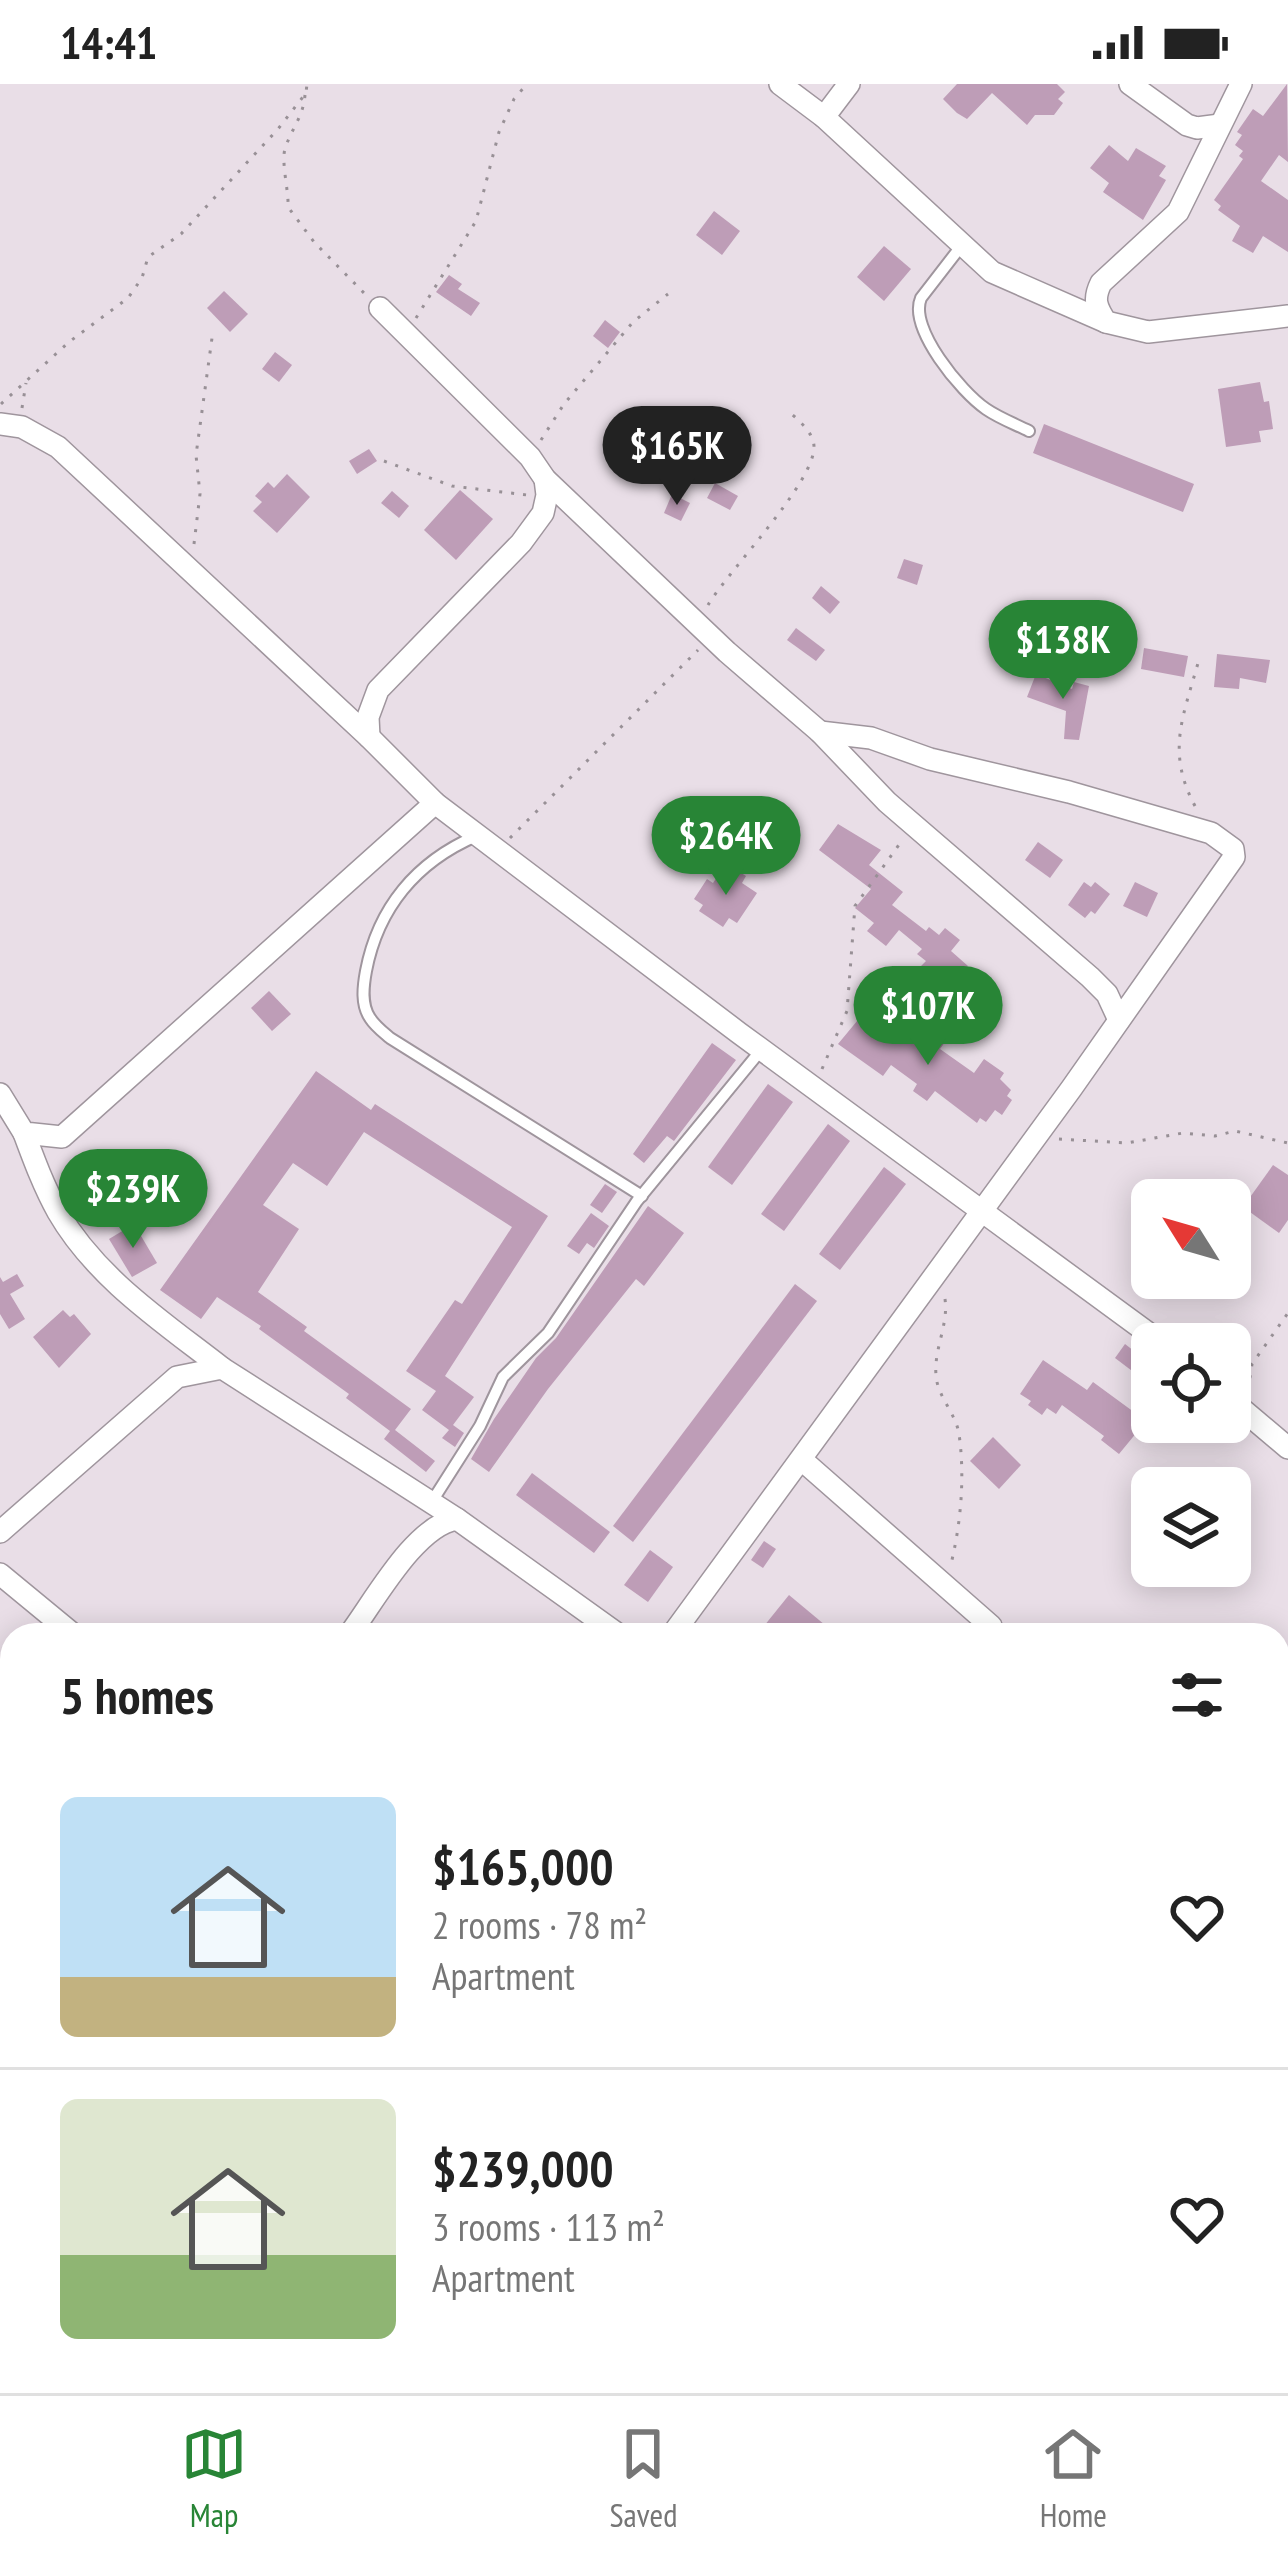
<!DOCTYPE html>
<html lang="en">
<head>
<meta charset="utf-8">
<style>
	:root { --surface:#fff; --page:#f6f6f6; --text:#222; --muted:#767676; --line:#e0e0e0; --accent:#288536 }
	body { margin:0; font-family:"PT Sans Narrow",sans-serif; background:var(--page); color:var(--text); height:100vh; display:flex; flex-direction:column; font-size:45px; white-space:nowrap }
	* { box-sizing:border-box; margin:0 }
	p { font-size:39px; color:var(--muted) }
	.icon { flex:none; width:66px; height:66px; fill:none; stroke:currentColor; stroke-width:2; stroke-linecap:round; stroke-linejoin:round }
	.map { position:relative; flex:1; overflow:hidden }
	.sheet { position:absolute; left:0px; top:1539px; width:1290px; height:771px; display:flex; flex-direction:column; background:var(--surface); border-radius:36px 36px 0 0; box-shadow:0 6px 30px #0003 }
	.sheet>* { flex:none }
	.needle { width:78px; rotate:307deg }
	.tools { position:absolute; left:1131px; top:1095px; display:grid; gap:24px }
	.tools a { display:grid; place-items:center; width:120px; height:120px; border-radius:18px; background:var(--surface); box-shadow:0 6px 30px #0003; font-size:60px }
	.price { position:absolute; translate:-50% -102px; padding:0 27px; border-radius:42px; background:var(--accent); color:#fff; font-size:39px; line-height:78px; filter:drop-shadow(0 3px 6px #0008) }
	.price::after { content:''; position:absolute; left:50%; top:72px; width:36px; height:27px; margin-left:-18px; background:inherit; clip-path:polygon(0 0,100% 0,50% 100%) }
	.price.active { background:#222; color:#fff }
	ul { padding:0; list-style:none }
	li { display:flex; align-items:center; gap:36px; height:300px; padding:0 60px }
	li+li { border-top:3px solid var(--line) }
	li span { display:grid; place-items:center; flex:none; width:336px; height:240px; border-radius:18px; color:#555 }
	li>.icon { margin-inline-start:auto }
	span .icon { width:144px; height:144px; fill:#fffc; stroke-width:1 }
	li b { font-size:51px }
	h2 { display:flex; justify-content:space-between; align-items:center; height:144px; padding:0 60px; font-size:51px }
	.status { display:flex; justify-content:space-between; align-items:center; height:84px; padding:0 60px; background:var(--surface); direction:ltr }
	.status svg { height:33px; fill:currentColor }
	.tab-bar { display:flex; justify-content:space-around; align-items:center; height:168px; border-top:3px solid var(--line); background:var(--surface); font-size:33px; color:var(--muted) }
	.tab-bar a { display:grid; justify-items:center; gap:6px }
	.tab-bar .active { color:var(--accent) }
	.map>svg:first-child { display:block }
	.building { fill:#be9db7 }
	.lines { fill:none; stroke-linecap:round; stroke-linejoin:round }
	.service-casing { stroke:#9f959d; stroke-width:14 }
	.minor-casing { stroke:#9f959d; stroke-width:24 }
	.path { stroke:#989096; stroke-width:3; stroke-dasharray:3 9; stroke-linecap:butt }
	.service { stroke:#fff; stroke-width:10 }
	.minor { stroke:#fff; stroke-width:21 }
</style>
</head>
<body>
<div class="status"><b>14:41</b><svg viewBox="0 0 49 12"><path d="M0 12V9h3v3zM5 12V6h3v6zM10 12V3h3v9zM15 12V0h3v12zM26 1h20v11H26zM47 4h2v5h-2z"/></svg></div>
<div class="map">
<svg width="1288" height="2309" viewBox="0 0 1288 2309">
	<rect width="100%" height="100%" fill="#e9dee7"/>
	<g class="building">
		<polygon points="957,0 1057,0 1065,8 1058,15 1063,19 1054,31 1035,31 1027,41 992,9 967,35 957,29 943,15"/>
		<polygon points="1287,0 1288,78 1279,71 1261,97 1288,116 1288,168 1263,152 1253,169 1232,157 1240,142 1218,126 1221,122 1214,116 1243,75 1239,72 1243,67 1235,61 1242,51 1237,48 1253,25 1263,32"/>
		<polygon points="1109,61 1128,77 1136,64 1166,82 1159,92 1166,96 1143,136 1103,108 1109,99 1090,84"/>
		<polygon points="714,127 740,147 722,171 696,151"/>
		<polygon points="884,162 911,185 884,217 857,193"/>
		<polygon points="449,191 462,200 458,205 480,219 471,232 436,208"/>
		<polygon points="224,207 248,230 230,248 207,224"/>
		<polygon points="605,236 620,248 608,264 593,252"/>
		<polygon points="275,268 292,281 279,298 262,285"/>
		<polygon points="1260,298 1264,318 1269,317 1273,345 1259,347 1261,358 1226,363 1218,305"/>
		<polygon points="1044,340 1194,400 1183,428 1033,369"/>
		<polygon points="369,365 377,377 357,390 349,377"/>
		<polygon points="287,390 310,413 277,449 253,427 262,418 255,412 268,398 274,404"/>
		<polygon points="715,399 738,412 730,426 707,414"/>
		<polygon points="460,406 493,435 456,476 424,446"/>
		<polygon points="392,407 409,422 399,434 381,419"/>
		<polygon points="672,410 690,419 681,437 664,429"/>
		<polygon points="904,475 923,481 917,501 897,494"/>
		<polygon points="821,502 840,518 830,530 812,514"/>
		<polygon points="796,544 825,566 816,577 787,556"/>
		<polygon points="1144,564 1188,572 1184,593 1141,585"/>
		<polygon points="1217,570 1270,576 1266,599 1240,594 1239,605 1214,603"/>
		<polygon points="1036,590 1072,605 1074,598 1089,602 1079,656 1064,655 1066,627 1027,613"/>
		<polygon points="776,728 799,743 777,777 754,762"/>
		<polygon points="838,740 881,766 869,781 903,808 892,821 926,847 929,843 939,851 945,844 960,856 951,867 968,882 952,900 939,889 935,894 921,882 926,877 917,870 922,865 899,846 886,862 867,847 874,839 855,824 871,805 819,766"/>
		<polygon points="1038,758 1063,776 1050,794 1025,776"/>
		<polygon points="730,782 746,792 742,799 757,809 737,839 729,834 723,843 699,827 703,821 694,815 707,795 713,799 717,793 720,796"/>
		<polygon points="1084,798 1091,803 1095,798 1110,810 1095,830 1091,827 1085,834 1068,821"/>
		<polygon points="1135,798 1158,809 1147,833 1123,822"/>
		<polygon points="269,907 291,930 272,947 251,924"/>
		<polygon points="867,925 920,963 930,948 945,958 940,965 974,989 984,975 1004,989 1000,995 1011,1006 1007,1012 1012,1016 1002,1031 995,1026 986,1038 980,1034 977,1039 935,1007 927,1017 913,1007 917,1000 891,981 883,992 838,960"/>
		<polygon points="712,959 736,976 674,1057 667,1052 644,1079 633,1070"/>
		<polygon points="316,987 371,1026 375,1020 548,1132 445,1292 474,1313 453,1341 464,1349 455,1363 442,1354 449,1346 422,1326 436,1307 406,1287 455,1216 462,1220 512,1143 364,1048 327,1102 293,1079 263,1121 299,1145 258,1208 307,1243 304,1247 411,1325 395,1346 435,1377 426,1388 384,1355 390,1347 346,1314 349,1310 259,1245 261,1242 217,1213 201,1235 160,1206"/>
		<polygon points="768,1000 793,1018 732,1101 708,1083"/>
		<polygon points="828,1040 850,1057 784,1147 761,1130"/>
		<polygon points="1273,1081 1288,1091 1288,1136 1279,1149 1243,1123"/>
		<polygon points="884,1083 906,1100 840,1186 819,1170"/>
		<polygon points="605,1100 617,1108 602,1129 590,1121"/>
		<polygon points="648,1122 684,1149 644,1202 636,1195 548,1305 489,1388 471,1375 494,1335 536,1274 556,1254"/>
		<polygon points="591,1129 609,1142 594,1164 587,1159 579,1170 567,1162"/>
		<polygon points="134,1140 157,1179 132,1193 109,1155"/>
		<polygon points="17,1190 24,1202 10,1210 25,1235 9,1245 0,1230 0,1193 3,1198"/>
		<polygon points="795,1200 817,1217 633,1458 613,1442"/>
		<polygon points="63,1226 70,1233 74,1230 91,1250 59,1284 33,1253"/>
		<polygon points="1125,1260 1152,1281 1152,1302 1115,1274"/>
		<polygon points="1043,1276 1087,1306 1093,1298 1138,1331 1135,1336 1142,1342 1119,1370 1101,1356 1104,1352 1062,1321 1056,1330 1047,1324 1042,1331 1028,1321 1031,1317 1020,1310"/>
		<polygon points="993,1353 1021,1381 999,1405 970,1377"/>
		<polygon points="532,1389 610,1448 594,1469 516,1411"/>
		<polygon points="764,1457 776,1465 763,1484 751,1476"/>
		<polygon points="650,1466 673,1483 648,1518 624,1501"/>
		<polygon points="789,1511 837,1551 776,1551 764,1542"/>
	</g>
	<g class="lines">
		<defs>
			<g id="service">
				<path d="M962,161L921,214C908,244 961,308 986,325C999,334 1015,340 1029,347"/>
				<path d="M476,752C416,778 378,824 366,887C363,903 361,921 370,934C375,942 383,948 390,954L642,1112"/>
				<polyline points="431,1419 480,1342 503,1293 548,1249 637,1117 762,965"/>
			</g>
			<g id="minor">
				<polyline points="780,0 824,33 992,188 1106,238"/>
				<polyline points="1130,0 1187,41 1197,44 1220,41"/>
				<path d="M1241,0L1178,128L1101,199C1093,215 1096,223 1106,238L1148,248L1288,232"/>
				<polyline points="824,33 849,0"/>
				<polyline points="380,224 530,373 545,395 727,568 820,648 887,718 1090,893 1107,910 1119,936"/>
				<polyline points="0,340 22,343 58,363 369,653 435,719 739,949 1163,1260"/>
				<polyline points="369,653 368,633 378,606 521,459 543,429 547,411 545,395"/>
				<polyline points="0,1010 24,1049 62,1053 435,719"/>
				<path d="M24,1049C34,1076 44,1103 58,1128C96,1194 163,1238 222,1284"/>
				<polyline points="1230,1315 1288,1364"/>
				<polyline points="802,1376 991,1542 993,1551"/>
				<polyline points="0,1448 177,1293 222,1284 457,1435"/>
				<polyline points="0,1490 74,1551"/>
				<path d="M349,1551C374,1518 415,1441 457,1435L619,1551"/>
				<polyline points="672,1551 1071,1005 1234,773 1233,765 1211,749 1069,708 930,675 871,654 820,648"/>
				<polyline points="1278,1679 1288,1665"/>
				<polyline points="1278,1794 1288,1801"/>
				<polyline points="0,1884 12,1895"/>
				<polyline points="0,2074 12,2055"/>
				<polyline points="1278,2158 1288,2165"/>
				<polyline points="0,2251 12,2261"/>
				<polyline points="58,2298 72,2309"/>
				<polyline points="459,2298 472,2309"/>
				<polyline points="939,2298 953,2309"/>
			</g>
		</defs>
		<use href="#service" class="service-casing"/>
		<use href="#minor" class="minor-casing"/>
		<g class="path">
			<path d="M305,11C303,34 291,45 285,65C281,78 289,108 288,123L314,158L366,211"/>
			<polyline points="416,234 476,137 499,48 514,15 527,0"/>
			<polyline points="1,320 69,258 128,214 142,194 148,173 181,150 278,45 306,9 307,0"/>
			<polyline points="22,324 26,299"/>
			<polyline points="541,356 564,320 633,238 668,210"/>
			<polyline points="384,377 452,402 527,411"/>
			<polyline points="194,460 200,410 196,371 212,254"/>
			<path d="M708,521C729,486 814,399 814,363C814,348 797,335 787,326"/>
			<path d="M1195,722C1166,668 1183,633 1198,579"/>
			<polyline points="510,754 698,566"/>
			<polyline points="822,985 847,927 855,822 901,758"/>
			<polyline points="1059,1055 1127,1059 1183,1049 1215,1052 1235,1047 1288,1059"/>
			<path d="M945,1215C949,1243 931,1269 937,1298C941,1316 956,1331 959,1350C965,1392 961,1439 951,1480"/>
			<polyline points="1230,1284 1250,1280"/>
			<polyline points="1248,1306 1252,1280 1288,1229"/>
			<polyline points="1198,2309 1200,2298"/>
		</g>
		<use href="#service" class="service"/>
		<use href="#minor" class="minor"/>
	</g>
</svg>
<div class="tools">
<a><svg class="needle" viewBox="-14 -14 28 28"><path d="M0-13l5 13h-10z" fill="#e53935"/><path d="M0 13l5-13h-10z" fill="#767676"/></svg></a>
<a><svg class="icon" aria-label="locate" viewBox="0 0 24 24"><circle cx="12" cy="12" r="6"/><path d="M12 2v4M12 18v4M2 12h4M18 12h4"/></svg></a>
<a><svg class="icon" aria-label="layers" viewBox="0 0 24 24"><path d="M12 4l9 5-9 5-9-5zM3 14l9 5 9-5"/></svg></a>
</div>
<b class="price active" style="left:677px;top:424px">$165K</b>
<b class="price" style="left:1063px;top:618px">$138K</b>
<b class="price" style="left:726px;top:814px">$264K</b>
<b class="price" style="left:928px;top:984px">$107K</b>
<b class="price" style="left:133px;top:1167px">$239K</b>
<section class="sheet">
<h2>5 homes<svg class="icon" aria-label="filters" viewBox="0 0 24 24"><path d="M4 7h16M4 17h16"/><circle cx="9" cy="7" r="2"/><circle cx="15" cy="17" r="2"/></svg></h2>
<ul>
<li><span style="background:linear-gradient(#bfe0f5 75%,#c2b280 0)"><svg class="icon" aria-label="home" viewBox="0 0 24 24"><path d="M3 11l9-7 9 7M6 9v11h12V9"/></svg></span><div><b>$165,000</b><p>2 rooms · 78 m²</p><p>Apartment</p></div><svg class="icon" aria-label="heart" viewBox="0 0 24 24"><path d="M12 20l-8-8c-3-5 5-10 8-4 3-6 11-1 8 4z"/></svg></li>
<li><span style="background:linear-gradient(#dfe7d0 65%,#8fb573 0)"><svg class="icon" aria-label="home" viewBox="0 0 24 24"><path d="M3 11l9-7 9 7M6 9v11h12V9"/></svg></span><div><b>$239,000</b><p>3 rooms · 113 m²</p><p>Apartment</p></div><svg class="icon" aria-label="heart" viewBox="0 0 24 24"><path d="M12 20l-8-8c-3-5 5-10 8-4 3-6 11-1 8 4z"/></svg></li>
</ul>
</section>
</div>
<nav class="tab-bar">
<a class="active"><svg class="icon" aria-label="map" viewBox="0 0 24 24"><path d="M3 6l6-2 6 2 6-2v14l-6 2-6-2-6 2zM9 4v14M15 6v14"/></svg>Map</a>
<a><svg class="icon" aria-label="saved" viewBox="0 0 24 24"><path d="M7 4h10v16l-5-4-5 4z"/></svg>Saved</a>
<a><svg class="icon" aria-label="home" viewBox="0 0 24 24"><path d="M3 11l9-7 9 7M6 9v11h12V9"/></svg>Home</a>
</nav>
</body>
</html>
